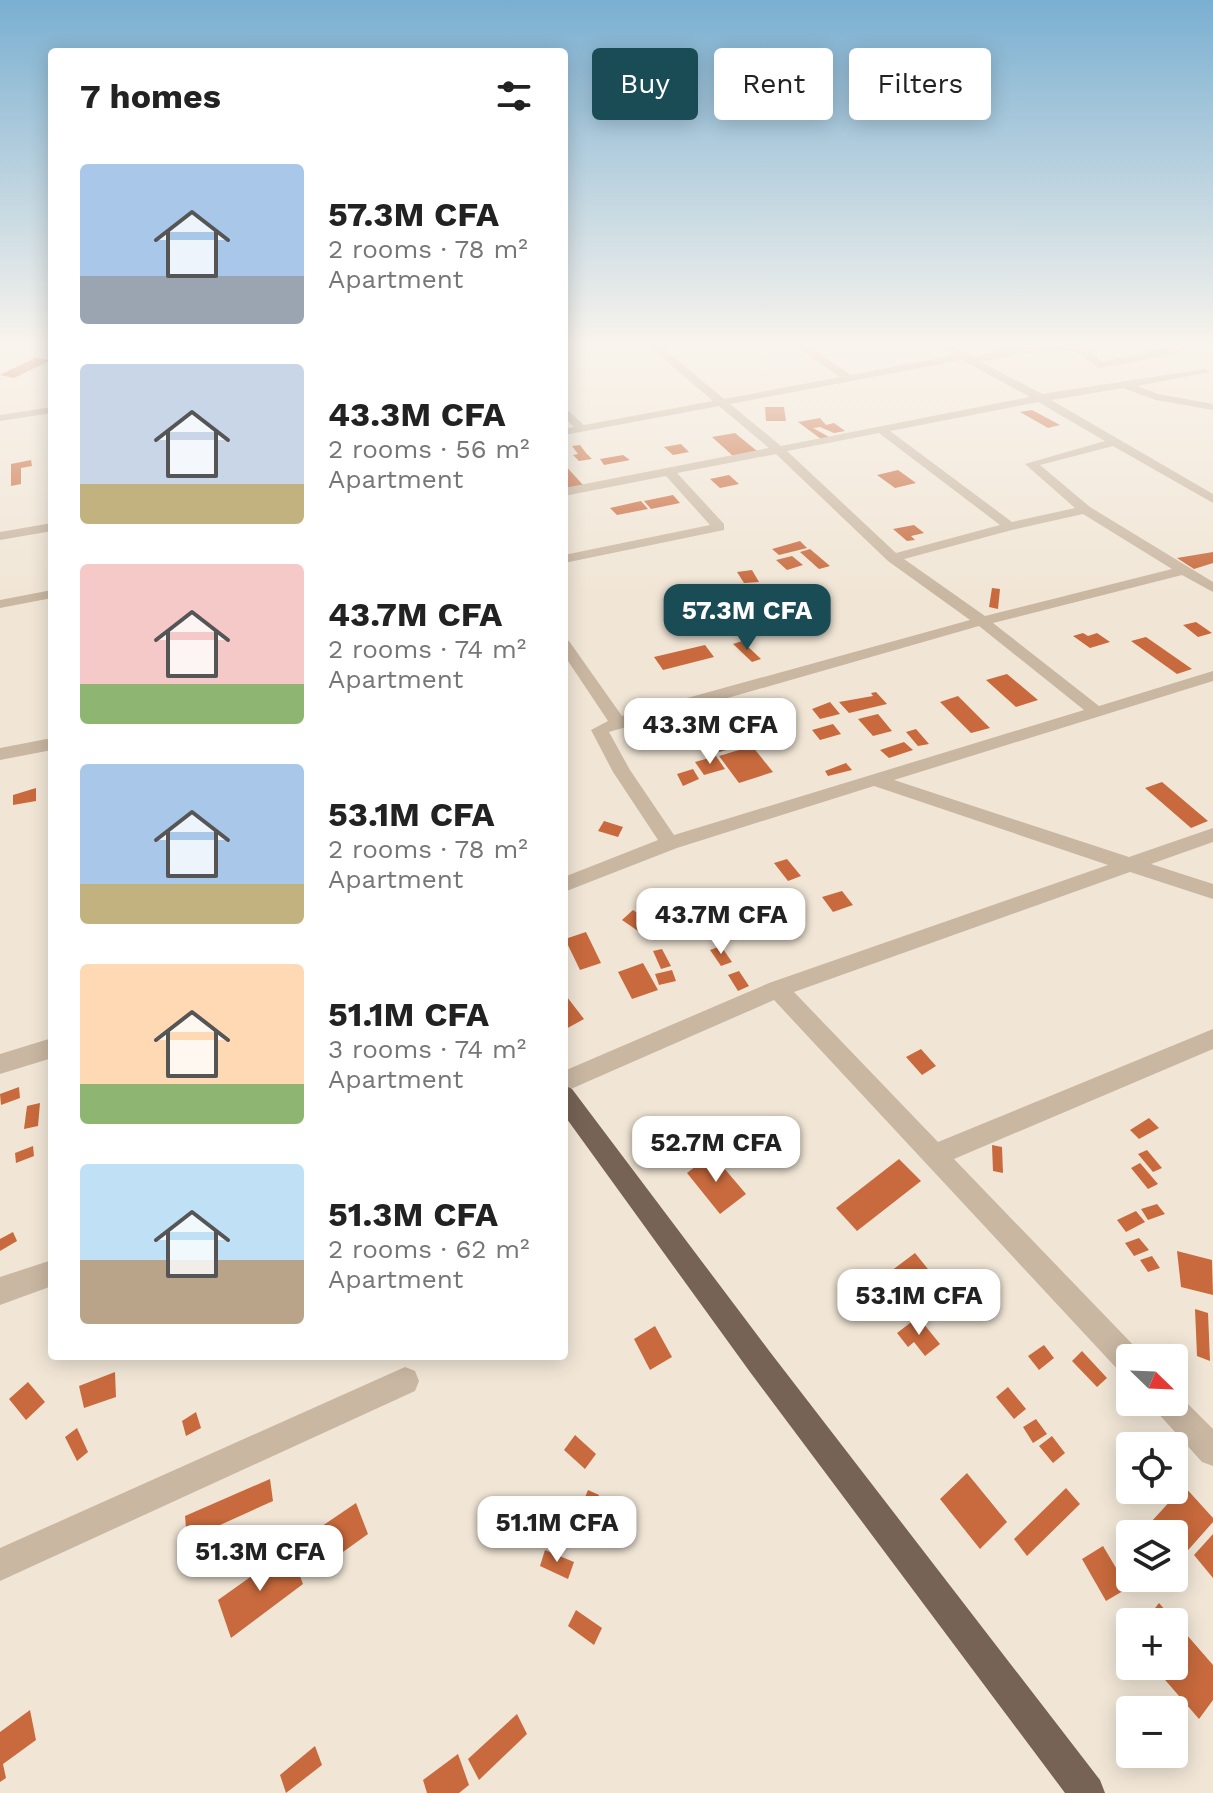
<!DOCTYPE html>
<html lang="en">
<head>
<meta charset="utf-8">
<style>
	:root { --surface:#fff; --page:#f2f2f2; --text:#222; --muted:#767676; --accent:#1a4c55 }
	body { margin:0; font-family:"Work Sans",sans-serif; background:var(--page); color:var(--text); height:100vh; display:flex; flex-direction:column; font-size:30px; white-space:nowrap }
	* { box-sizing:border-box; margin:0 }
	p { font-size:26px; color:var(--muted) }
	.icon { flex:none; width:44px; height:44px; fill:none; stroke:currentColor; stroke-width:2; stroke-linecap:round; stroke-linejoin:round }
	.map { position:relative; flex:1; overflow:hidden }
	.side { position:absolute; left:48px; top:48px; width:520px; height:1312px; display:flex; flex-direction:column; background:var(--surface); border-radius:8px; box-shadow:0 4px 20px #0003 }
	.side>* { flex:none }
	.hud { position:absolute; left:592px; top:48px; width:500px; height:72px; display:flex; gap:16px }
	.needle { width:52px; rotate:113deg }
	.tools { position:absolute; left:1116px; top:1344px; display:grid; gap:16px }
	.tools a { display:grid; place-items:center; width:72px; height:72px; border-radius:8px; background:var(--surface); box-shadow:0 4px 20px #0003; font-size:40px }
	.price { position:absolute; translate:-50% -68px; padding:0 18px; border-radius:16px; background:#fff; color:#222; font-size:26px; line-height:52px; filter:drop-shadow(0 2px 4px #0008) }
	.price::after { content:''; position:absolute; left:50%; top:48px; width:24px; height:18px; margin-left:-12px; background:inherit; clip-path:polygon(0 0,100% 0,50% 100%) }
	.price.active { background:var(--accent); color:#fff }
	ul { padding:0; list-style:none }
	li { display:flex; align-items:center; gap:24px; height:200px; padding:0 32px }
	li span { display:grid; place-items:center; flex:none; width:224px; height:160px; border-radius:8px; color:#555 }
	li>.icon { margin-inline-start:auto }
	span .icon { width:96px; height:96px; fill:#fffc; stroke-width:1 }
	li b { font-size:34px }
	h2 { display:flex; justify-content:space-between; align-items:center; height:96px; padding:0 32px; font-size:34px }
	.tag { padding:0 28px; border-radius:8px; background:var(--surface); box-shadow:0 4px 20px #0003; font-size:28px; line-height:72px }
	.tag.active { background:var(--accent); color:#fff }
	.map>svg:first-child { display:block }
	.building { fill:#c86a3d }
	.lines { fill:none; stroke-linecap:round; stroke-linejoin:round }
	.street { fill:#c9b7a2; fill-rule:evenodd }
	.primary { fill:#766355; fill-rule:evenodd }
</style>
</head>
<body>
<div class="map">
<svg width="1213" height="1793" viewBox="0 0 1213 1793">
	<rect width="100%" height="100%" fill="#f1e6d6"/>
	<g class="building">
		<polygon points="35,358 51,360 14,378 0,375"/>
		<polygon points="765,407 784,407 786,421 766,421"/>
		<polygon points="1032,410 1060,425 1048,428 1020,412"/>
		<polygon points="820,418 826,425 834,423 845,431 834,433 820,427 813,428 829,437 821,439 798,422"/>
		<polygon points="735,433 757,451 733,456 712,437"/>
		<polygon points="681,444 689,452 673,455 664,447"/>
		<polygon points="580,445 586,453 592,459 579,461 573,455 578,454 572,446"/>
		<polygon points="623,455 630,460 604,465 600,459"/>
		<polygon points="31,460 32,466 21,468 21,484 11,486 11,464"/>
		<polygon points="564,464 583,485 564,489"/>
		<polygon points="898,470 916,483 895,488 877,475"/>
		<polygon points="729,475 739,484 720,488 710,479"/>
		<polygon points="673,495 680,503 651,509 644,501"/>
		<polygon points="641,501 648,509 617,515 610,508"/>
		<polygon points="914,525 924,533 911,536 915,540 907,541 893,529"/>
		<polygon points="800,541 807,548 779,555 772,549"/>
		<polygon points="810,549 830,566 819,569 800,552"/>
		<polygon points="1213,552 1213,563 1194,569 1177,558"/>
		<polygon points="792,556 803,565 787,570 776,560"/>
		<polygon points="752,570 759,582 744,583 737,572"/>
		<polygon points="992,588 1000,589 998,609 989,607"/>
		<polygon points="775,613 788,626 773,630 760,616"/>
		<polygon points="1196,622 1212,633 1198,637 1183,625"/>
		<polygon points="1083,633 1088,636 1097,633 1110,642 1090,648 1073,636"/>
		<polygon points="1146,637 1192,669 1177,674 1131,641"/>
		<polygon points="742,641 761,659 752,662 733,644"/>
		<polygon points="705,645 714,657 663,670 654,657"/>
		<polygon points="1007,674 1038,700 1016,707 986,680"/>
		<polygon points="876,692 887,704 849,713 839,702 873,696 871,693"/>
		<polygon points="958,696 990,728 971,733 940,702"/>
		<polygon points="830,702 840,714 820,719 812,709"/>
		<polygon points="878,714 892,731 873,736 858,719"/>
		<polygon points="833,724 841,734 820,740 812,730"/>
		<polygon points="749,728 759,740 741,746 732,733"/>
		<polygon points="916,729 929,744 918,746 906,732"/>
		<polygon points="717,734 719,737 728,735 738,747 719,752 708,737"/>
		<polygon points="904,742 913,750 889,758 880,750"/>
		<polygon points="752,746 773,772 739,783 719,756"/>
		<polygon points="716,756 725,769 704,775 695,762"/>
		<polygon points="846,763 852,770 828,776 825,771"/>
		<polygon points="693,769 699,779 683,786 677,774"/>
		<polygon points="1162,782 1208,821 1191,828 1145,788"/>
		<polygon points="36,788 36,801 13,805 13,795"/>
		<polygon points="604,821 623,827 618,837 598,831"/>
		<polygon points="787,859 801,876 788,881 774,863"/>
		<polygon points="842,891 853,905 833,912 822,897"/>
		<polygon points="647,902 670,915 660,925 637,911"/>
		<polygon points="633,910 649,921 638,931 622,920"/>
		<polygon points="739,924 747,934 728,941 721,931"/>
		<polygon points="586,932 601,963 580,970 565,939"/>
		<polygon points="721,946 732,962 721,966 710,950"/>
		<polygon points="662,949 671,966 661,969 653,951"/>
		<polygon points="643,963 658,990 632,999 618,972"/>
		<polygon points="672,970 676,981 659,985 655,974"/>
		<polygon points="739,971 749,986 738,991 728,975"/>
		<polygon points="564,993 584,1019 564,1030"/>
		<polygon points="921,1049 936,1066 922,1075 906,1057"/>
		<polygon points="19,1087 20,1098 1,1105 0,1094"/>
		<polygon points="40,1103 38,1126 24,1129 27,1106"/>
		<polygon points="1149,1118 1159,1128 1139,1139 1130,1130"/>
		<polygon points="992,1145 1002,1147 1003,1173 993,1171"/>
		<polygon points="33,1146 34,1156 16,1163 15,1153"/>
		<polygon points="1147,1150 1162,1168 1153,1172 1138,1154"/>
		<polygon points="712,1154 746,1194 720,1214 687,1173"/>
		<polygon points="899,1159 921,1181 857,1231 836,1208"/>
		<polygon points="1140,1163 1158,1184 1148,1189 1131,1168"/>
		<polygon points="1157,1204 1165,1214 1148,1220 1141,1209"/>
		<polygon points="1136,1211 1145,1222 1126,1232 1117,1220"/>
		<polygon points="13,1232 17,1241 0,1251 0,1239"/>
		<polygon points="1139,1238 1149,1250 1134,1256 1125,1243"/>
		<polygon points="1177,1251 1212,1260 1213,1295 1181,1287"/>
		<polygon points="915,1253 932,1274 937,1271 944,1280 915,1301 891,1271"/>
		<polygon points="1152,1256 1160,1268 1148,1272 1140,1260"/>
		<polygon points="1195,1309 1208,1313 1210,1361 1197,1356"/>
		<polygon points="918,1317 940,1344 925,1356 914,1342 908,1347 897,1333"/>
		<polygon points="655,1326 672,1357 650,1370 634,1339"/>
		<polygon points="1044,1345 1054,1358 1039,1370 1028,1356"/>
		<polygon points="1082,1351 1107,1378 1097,1387 1072,1361"/>
		<polygon points="115,1372 116,1397 84,1408 79,1386"/>
		<polygon points="28,1382 45,1402 26,1420 9,1399"/>
		<polygon points="1008,1387 1026,1409 1014,1419 996,1397"/>
		<polygon points="196,1412 201,1428 186,1436 182,1421"/>
		<polygon points="1036,1419 1047,1434 1033,1443 1023,1427"/>
		<polygon points="77,1428 88,1452 77,1461 65,1437"/>
		<polygon points="575,1435 596,1454 585,1469 564,1450"/>
		<polygon points="1052,1436 1065,1453 1053,1463 1039,1446"/>
		<polygon points="967,1473 1007,1522 980,1549 940,1499"/>
		<polygon points="270,1479 273,1501 187,1540 185,1516"/>
		<polygon points="1184,1486 1213,1518 1213,1522 1174,1566 1174,1534 1140,1534"/>
		<polygon points="1066,1488 1080,1504 1027,1556 1014,1539"/>
		<polygon points="588,1490 599,1495 589,1523 577,1517"/>
		<polygon points="356,1503 368,1534 315,1572 303,1539"/>
		<polygon points="1213,1534 1213,1578 1194,1555"/>
		<polygon points="1103,1546 1128,1588 1106,1601 1082,1559"/>
		<polygon points="290,1549 303,1584 231,1638 218,1600"/>
		<polygon points="545,1550 574,1562 568,1579 540,1566"/>
		<polygon points="1159,1603 1213,1665 1213,1700 1199,1719 1153,1666 1174,1666 1174,1622 1144,1622"/>
		<polygon points="576,1610 602,1628 594,1645 568,1626"/>
		<polygon points="30,1710 36,1740 3,1764 6,1778 0,1782 0,1732"/>
		<polygon points="517,1714 527,1734 479,1780 468,1759"/>
		<polygon points="315,1746 322,1765 286,1793 280,1775"/>
		<polygon points="458,1754 469,1785 459,1793 427,1793 423,1780"/>
	</g>
	<g class="lines">
		<g class="street">
			<path d="M644,342H656L724,399L840,377L790,342H802L851,375L954,355L932,342H945L973,357C994,353 1018,342 1039,342L1034,346L1087,342L1082,347L1093,352L1101,362L1190,342L1197,345L1175,354L1099,368L1073,350L1021,353L981,362L1042,394L1205,369L1210,372L1137,386L1158,394L1213,404V410L1156,400L1123,388L1051,400L1213,494V503L1113,446L1040,465L1090,507L1213,582V592L1182,575L993,623L1099,706L1213,671V681L894,780L1129,857L1213,828V842L1151,864L1213,884V899L1130,872L794,992L938,1142L1213,1029V1049L954,1159L1140,1352L1143,1358H1130V1376L1120,1372L774,1000L564,1092V1071L769,983L1108,865L874,786L677,848L564,892V877L658,840L613,772L591,730L608,721L564,655V639L569,641L622,716L970,620L888,561L776,454L677,473L724,524V530L564,563V555L710,525L666,476L564,496V488L769,448L719,406L564,435V429L574,427L564,417V407L584,425L713,401ZM962,360L1030,397L781,446L730,404ZM1038,402L1105,441L1025,464L1075,508L1012,522L890,431ZM879,433L1000,525L896,553L787,451ZM1083,514L1172,569L985,616L904,559L1012,530ZM979,626L1084,710L674,835L630,770L609,732Z"/>
			<polygon points="52,407 52,413 0,421 0,415"/>
			<polygon points="52,523 52,531 0,540 0,532"/>
			<polygon points="52,590 52,598 0,608 0,600"/>
			<polygon points="52,738 52,750 0,760 0,748"/>
			<polygon points="52,1038 52,1058 0,1074 0,1054"/>
			<polygon points="52,1260 52,1286 0,1305 0,1277"/>
			<polygon points="405,1367 415,1371 419,1381 415,1391 0,1581 0,1548"/>
			<polygon points="1174,1390 1213,1429 1213,1466 1202,1462 1157,1412 1152,1402 1174,1402"/>
		</g>
		<polygon class="primary" points="564,1085 572,1089 770,1352 1100,1780 1105,1793 1065,1793 750,1372 564,1115"/>
	</g>
	<linearGradient id="sky" x2="0" y2="1"><stop stop-color="#7aafd1"/><stop offset="0.58" stop-color="#f9f4ed"/><stop offset="1" stop-color="#f9f4ed" stop-opacity="0"/></linearGradient>
	<rect width="1213" height="593" fill="url(#sky)"/>
</svg>
<div class="tools">
<a><svg class="needle" viewBox="-14 -14 28 28"><path d="M0-13l5 13h-10z" fill="#e53935"/><path d="M0 13l5-13h-10z" fill="#767676"/></svg></a>
<a><svg class="icon" aria-label="locate" viewBox="0 0 24 24"><circle cx="12" cy="12" r="6"/><path d="M12 2v4M12 18v4M2 12h4M18 12h4"/></svg></a>
<a><svg class="icon" aria-label="layers" viewBox="0 0 24 24"><path d="M12 4l9 5-9 5-9-5zM3 14l9 5 9-5"/></svg></a>
<a>+</a>
<a>−</a>
</div>
<b class="price active" style="left:747px;top:652px">57.3M CFA</b>
<b class="price" style="left:710px;top:766px">43.3M CFA</b>
<b class="price" style="left:721px;top:956px">43.7M CFA</b>
<b class="price" style="left:716px;top:1184px">52.7M CFA</b>
<b class="price" style="left:919px;top:1337px">53.1M CFA</b>
<b class="price" style="left:557px;top:1564px">51.1M CFA</b>
<b class="price" style="left:260px;top:1593px">51.3M CFA</b>
<div class="hud">
<a class="tag active">Buy</a>
<a class="tag">Rent</a>
<a class="tag">Filters</a>
</div>
<section class="side">
<h2>7 homes<svg class="icon" aria-label="filters" viewBox="0 0 24 24"><path d="M4 7h16M4 17h16"/><circle cx="9" cy="7" r="2"/><circle cx="15" cy="17" r="2"/></svg></h2>
<ul>
<li><span style="background:linear-gradient(#a9c7e8 70%,#9aa5b1 0)"><svg class="icon" aria-label="home" viewBox="0 0 24 24"><path d="M3 11l9-7 9 7M6 9v11h12V9"/></svg></span><div><b>57.3M CFA</b><p>2 rooms · 78 m²</p><p>Apartment</p></div></li>
<li><span style="background:linear-gradient(#c9d6e8 75%,#c2b280 0)"><svg class="icon" aria-label="home" viewBox="0 0 24 24"><path d="M3 11l9-7 9 7M6 9v11h12V9"/></svg></span><div><b>43.3M CFA</b><p>2 rooms · 56 m²</p><p>Apartment</p></div></li>
<li><span style="background:linear-gradient(#f6c9c9 75%,#8fb573 0)"><svg class="icon" aria-label="home" viewBox="0 0 24 24"><path d="M3 11l9-7 9 7M6 9v11h12V9"/></svg></span><div><b>43.7M CFA</b><p>2 rooms · 74 m²</p><p>Apartment</p></div></li>
<li><span style="background:linear-gradient(#a9c7e8 75%,#c2b280 0)"><svg class="icon" aria-label="home" viewBox="0 0 24 24"><path d="M3 11l9-7 9 7M6 9v11h12V9"/></svg></span><div><b>53.1M CFA</b><p>2 rooms · 78 m²</p><p>Apartment</p></div></li>
<li><span style="background:linear-gradient(#ffd9b3 75%,#8fb573 0)"><svg class="icon" aria-label="home" viewBox="0 0 24 24"><path d="M3 11l9-7 9 7M6 9v11h12V9"/></svg></span><div><b>51.1M CFA</b><p>3 rooms · 74 m²</p><p>Apartment</p></div></li>
<li><span style="background:linear-gradient(#bfe0f5 60%,#b9a48a 0)"><svg class="icon" aria-label="home" viewBox="0 0 24 24"><path d="M3 11l9-7 9 7M6 9v11h12V9"/></svg></span><div><b>51.3M CFA</b><p>2 rooms · 62 m²</p><p>Apartment</p></div></li>
</ul>
</section>
</div>
</body>
</html>
